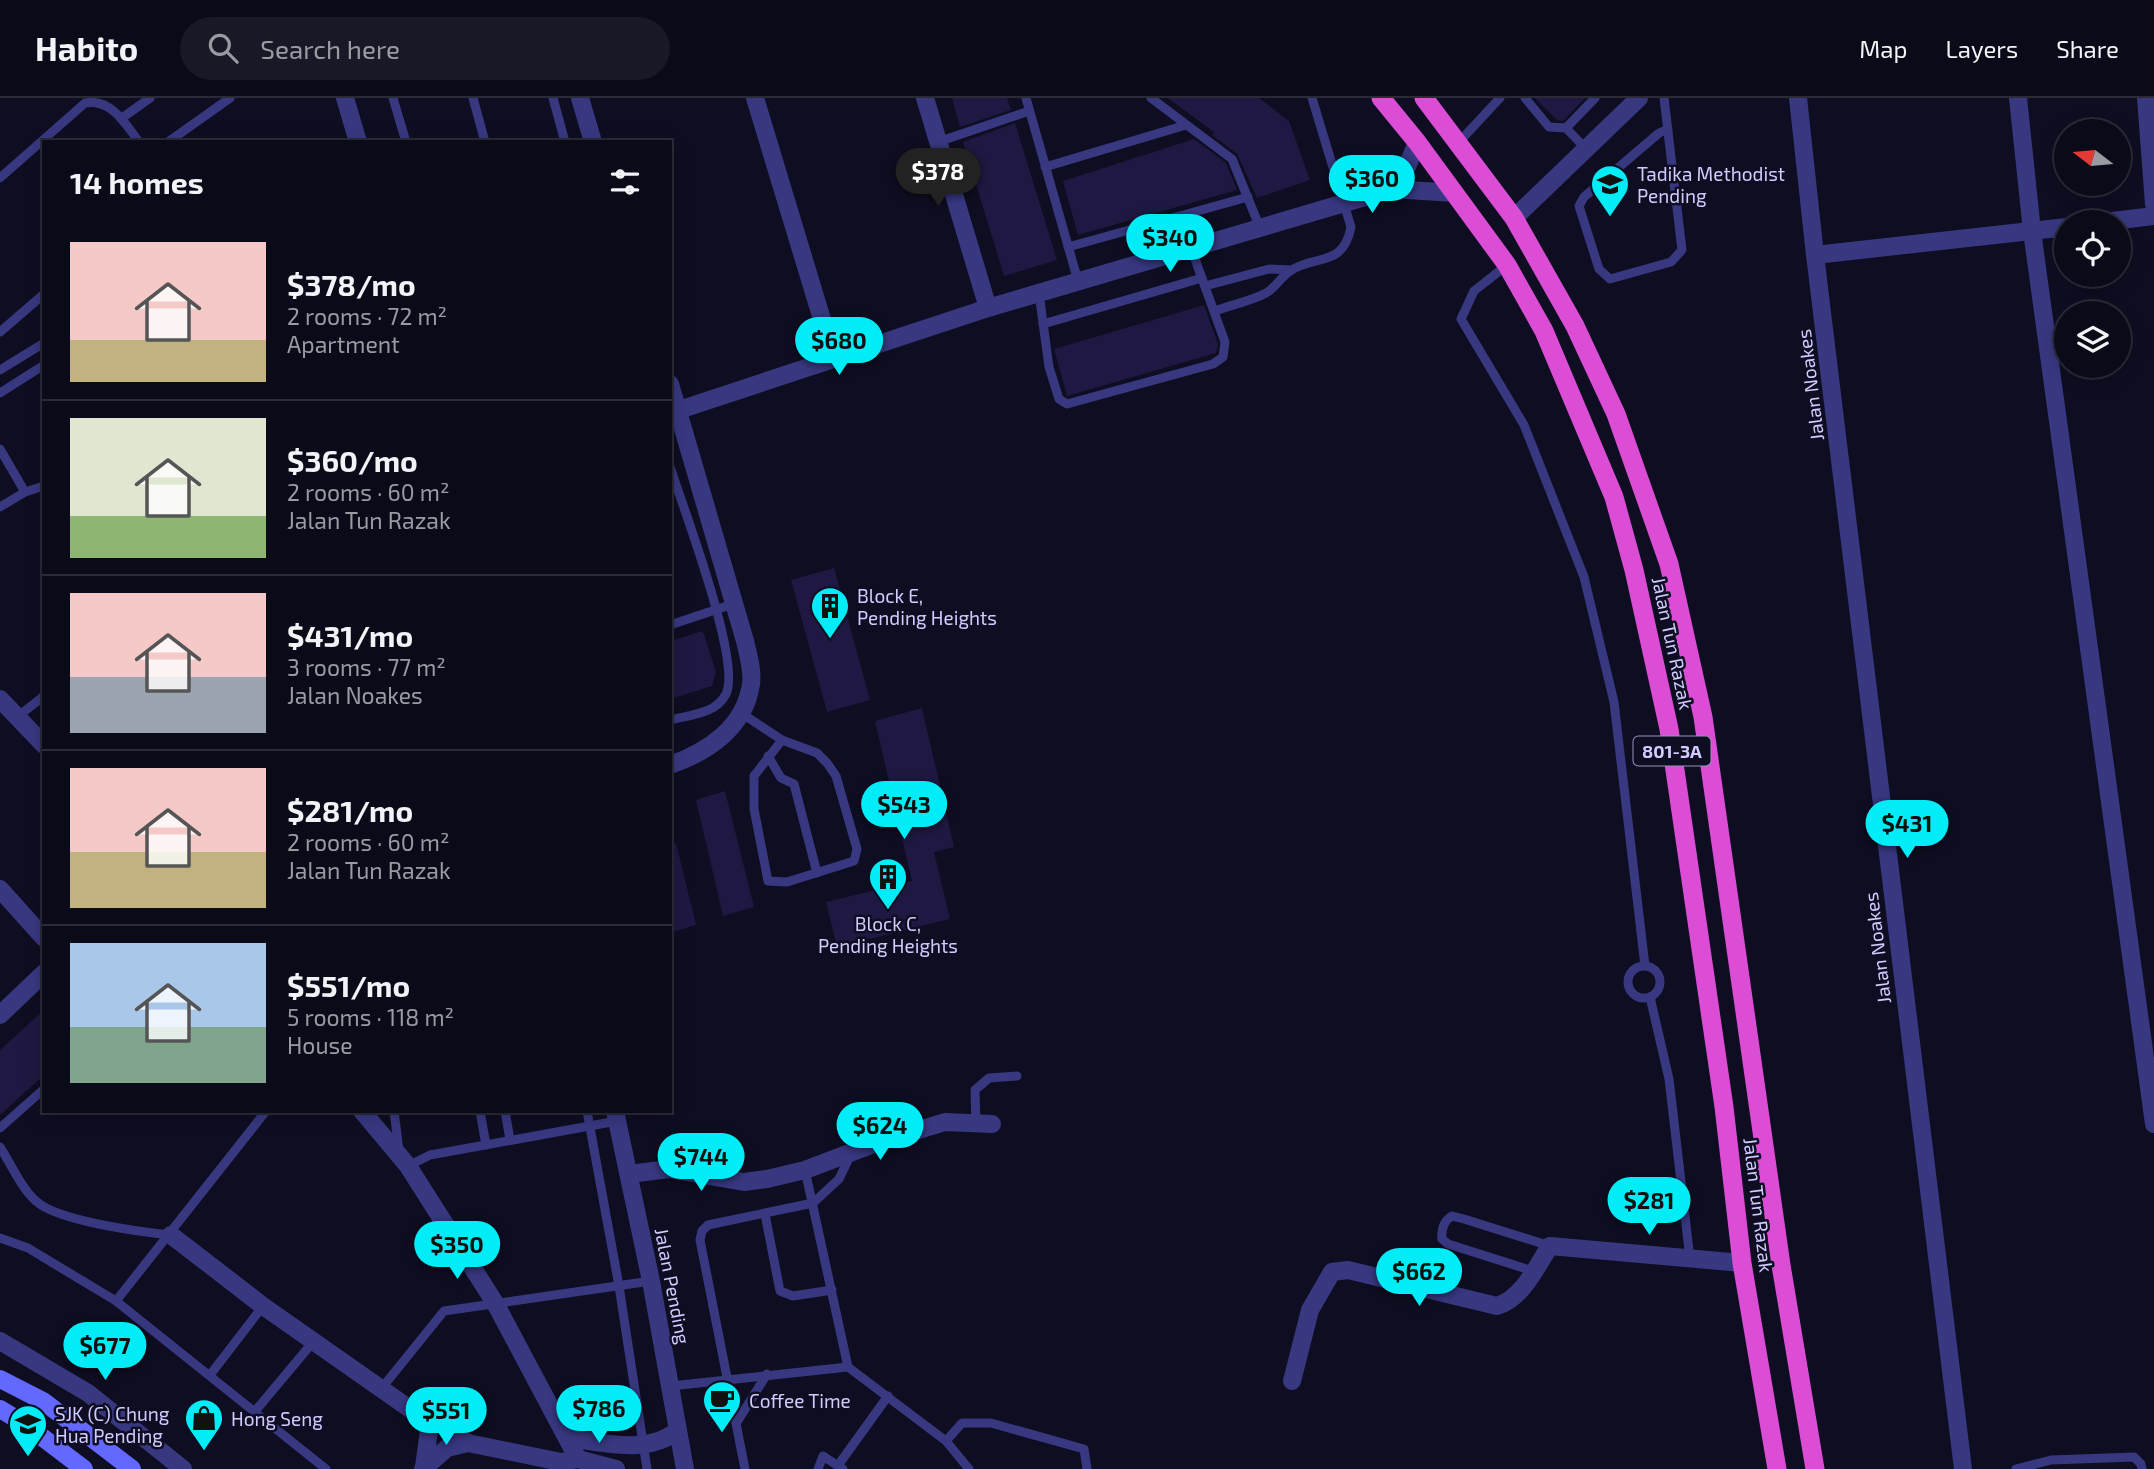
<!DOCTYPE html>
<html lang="en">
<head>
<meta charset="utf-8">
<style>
	:root { --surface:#0b0a19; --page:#191826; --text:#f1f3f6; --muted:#9a9aa2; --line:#2b2b38; --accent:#00ecf7 }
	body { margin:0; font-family:"Exo 2",sans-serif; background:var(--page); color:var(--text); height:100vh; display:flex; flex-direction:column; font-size:26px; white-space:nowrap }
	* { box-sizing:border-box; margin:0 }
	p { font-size:23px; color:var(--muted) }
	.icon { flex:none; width:38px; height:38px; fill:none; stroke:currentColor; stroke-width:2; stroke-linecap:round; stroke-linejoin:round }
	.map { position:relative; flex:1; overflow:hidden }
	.sheet { position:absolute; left:42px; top:42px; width:630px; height:973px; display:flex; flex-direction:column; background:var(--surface); border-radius:0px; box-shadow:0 4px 18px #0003,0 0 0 2px var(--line) }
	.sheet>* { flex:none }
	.needle { width:46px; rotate:286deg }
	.fabs { position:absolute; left:2054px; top:21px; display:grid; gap:14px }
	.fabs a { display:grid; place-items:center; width:77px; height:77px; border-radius:50%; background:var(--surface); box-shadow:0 4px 18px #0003,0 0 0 2px var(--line); font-size:35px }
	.price { position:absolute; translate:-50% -60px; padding:0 16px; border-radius:24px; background:var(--accent); color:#111; font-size:23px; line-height:46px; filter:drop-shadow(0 2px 4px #0008) }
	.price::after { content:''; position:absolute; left:50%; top:42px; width:21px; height:16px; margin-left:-10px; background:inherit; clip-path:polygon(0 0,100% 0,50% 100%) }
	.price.active { background:#222; color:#fff }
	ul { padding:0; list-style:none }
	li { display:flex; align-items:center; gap:21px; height:175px; padding:0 28px }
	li+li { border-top:2px solid var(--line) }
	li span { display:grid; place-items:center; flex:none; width:196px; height:140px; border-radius:0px; color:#555 }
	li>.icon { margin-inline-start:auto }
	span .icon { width:84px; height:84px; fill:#fffc; stroke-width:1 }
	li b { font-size:30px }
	h2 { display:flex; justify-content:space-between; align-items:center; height:84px; padding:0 28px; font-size:30px }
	header { display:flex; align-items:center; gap:42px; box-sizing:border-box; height:98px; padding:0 35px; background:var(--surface); border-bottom:2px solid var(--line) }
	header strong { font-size:33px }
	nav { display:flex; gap:38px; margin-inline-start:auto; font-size:24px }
	.search { width:490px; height:63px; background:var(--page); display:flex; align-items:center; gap:18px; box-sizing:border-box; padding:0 24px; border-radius:38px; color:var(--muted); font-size:26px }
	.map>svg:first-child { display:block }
	.building { fill:#1f1842 }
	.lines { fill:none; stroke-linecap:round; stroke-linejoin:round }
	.service { stroke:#373880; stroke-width:9 }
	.minor { stroke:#373880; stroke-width:18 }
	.tertiary { stroke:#373880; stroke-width:18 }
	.secondary { stroke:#6368ff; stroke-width:18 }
	.trunk { stroke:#da4dd4; stroke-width:19 }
	.labels { text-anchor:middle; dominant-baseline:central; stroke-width:5; stroke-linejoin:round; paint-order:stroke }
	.shield { fill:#0f0d21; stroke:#9593bc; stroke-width:2 }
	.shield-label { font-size:18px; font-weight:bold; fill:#cfccff }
	.poi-label { font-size:19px; fill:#cfccff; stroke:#0f0d21; text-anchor:start }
	.street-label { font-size:19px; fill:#cfccff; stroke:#0f0d21 }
</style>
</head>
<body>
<header>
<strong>Habito</strong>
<div class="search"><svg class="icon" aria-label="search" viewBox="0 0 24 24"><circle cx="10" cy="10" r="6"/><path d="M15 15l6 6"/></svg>Search here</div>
<nav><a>Map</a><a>Layers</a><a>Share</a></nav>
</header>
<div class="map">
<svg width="2154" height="1371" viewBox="0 0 2154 1371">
	<rect width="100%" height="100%" fill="#0f0d21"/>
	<g class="building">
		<polygon points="952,0 1007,0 1011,12 960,29"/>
		<polygon points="1168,0 1259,0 1289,23 1310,82 1257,100 1237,56 1211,36 1215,35"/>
		<polygon points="1535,0 1585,0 1563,23 1557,22"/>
		<polygon points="1015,25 1057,162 1004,178 963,44"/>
		<polygon points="1194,41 1226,65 1237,92 1078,137 1063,83"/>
		<polygon points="1204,207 1218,246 1216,255 1067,298 1054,251"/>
		<polygon points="834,470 870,602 827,614 791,482"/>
		<polygon points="703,533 716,574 712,588 670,601 670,543"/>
		<polygon points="922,610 954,749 934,754 950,821 837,849 826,804 912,783 875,623"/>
		<polygon points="725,693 754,809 723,818 696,702"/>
		<polygon points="670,745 676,745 696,827 670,835"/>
		<polygon points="44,912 44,977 0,1017 0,952"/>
	</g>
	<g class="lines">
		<g class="service">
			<polyline points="393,0 406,44"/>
			<polyline points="473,0 485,44"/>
			<polyline points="553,0 565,44"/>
			<polyline points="1026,0 1078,183"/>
			<polyline points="1151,0 1232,61 1260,130"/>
			<polyline points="1525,0 1549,29 1566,30 1587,52"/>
			<polyline points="1664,0 1682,152 1671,164 1610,181 1599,171 1579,108 1584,99 1659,35 1668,31"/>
			<polyline points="122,20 150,0"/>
			<polyline points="1566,30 1595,0"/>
			<polyline points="168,44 230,0"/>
			<polyline points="938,44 1029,13"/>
			<polyline points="1459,44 1500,0"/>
			<polyline points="1045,69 1186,27"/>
			<path d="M0,80L85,5C111,0 125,25 139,44"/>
			<polyline points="1068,149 1248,99"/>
			<polyline points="1507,167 1474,193 1461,221 1524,327 1584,479 1614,604 1645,868"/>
			<polyline points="1205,188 1269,171 1291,172"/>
			<polyline points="1039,195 1049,269 1059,301 1067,306 1213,266 1223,259 1225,244 1191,150"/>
			<path d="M1215,213C1231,207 1251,203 1266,195C1275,190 1281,179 1290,173C1316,156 1343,170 1351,129L1312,0"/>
			<polyline points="1043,226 1202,180"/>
			<polyline points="0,234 44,196"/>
			<polyline points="0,272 44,245"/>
			<polyline points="0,295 44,267"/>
			<polyline points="0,351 25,394 0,409"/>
			<path d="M670,369C683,409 742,564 726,596C716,616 690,617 670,622"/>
			<polyline points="25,394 44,388"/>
			<polyline points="670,527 733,506"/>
			<polyline points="741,615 782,642 817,655 827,665 836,678 857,751 854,763 787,784 768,783 754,711 754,678 782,642"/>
			<polyline points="17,619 44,598"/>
			<polyline points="768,658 781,680 794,686 817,775"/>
			<circle cx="1644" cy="884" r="16"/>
			<polyline points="1650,899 1669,981 1690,1161"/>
			<polyline points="394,1013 399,1053"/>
			<polyline points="480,1013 486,1047"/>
			<polyline points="505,1013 510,1042"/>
			<polyline points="587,1013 619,1188 647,1371"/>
			<polyline points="976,1026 975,992 989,980 1017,978"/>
			<polyline points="0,1030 44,991"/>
			<path d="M0,1049C11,1066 21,1090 36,1103C57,1123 141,1134 171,1137"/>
			<polyline points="408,1068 430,1057 617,1023"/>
			<polyline points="805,1072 848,1269"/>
			<polyline points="765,1116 780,1193 793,1198 832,1192"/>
			<polyline points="0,1140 28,1150 116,1203 326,1371"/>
			<path d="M1533,1173L1448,1146L1442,1141C1441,1131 1444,1123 1452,1118L1464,1121L1550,1148"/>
			<polyline points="116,1203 266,1013"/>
			<polyline points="210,1277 263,1208"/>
			<polyline points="671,1288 848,1269 946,1343 969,1371"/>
			<polyline points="381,1291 444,1213 651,1183"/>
			<polyline points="256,1312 313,1244"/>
			<polyline points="737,1324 767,1276"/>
			<polyline points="946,1343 962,1325 991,1325 1084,1351 1087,1371"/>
			<polyline points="839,1366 888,1298"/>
			<polyline points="745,1371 700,1142 702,1133 708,1127 813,1105 839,1081 851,1056"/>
			<polyline points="818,1371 823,1358 843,1371"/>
			<polyline points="2016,1371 2051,1362 2134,1359 2141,1366 2142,1371"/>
		</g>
		<g class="minor">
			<polyline points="580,0 593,44"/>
			<polyline points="755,0 834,261"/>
			<polyline points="925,0 988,210"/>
			<polyline points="2018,0 2032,133 2154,1026"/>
			<polyline points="2146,0 2154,106"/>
			<polyline points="1392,91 1407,69 1417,44"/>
			<polyline points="1815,157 1963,1371"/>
			<path d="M670,286L745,543C748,556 753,572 751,586C745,629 708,654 670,667"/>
			<polyline points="679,312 988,210 1392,91 1454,95"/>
			<polyline points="0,601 44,647"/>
			<polyline points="0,791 44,840"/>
			<polyline points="0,917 44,875"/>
			<polyline points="362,1013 408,1068 495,1205 578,1361 616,1371"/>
			<polyline points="629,1076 669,1071 744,1084 767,1081 805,1072 876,1045 945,1024 992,1026"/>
			<polyline points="171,1137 263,1208 430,1325 440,1324 468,1345 561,1364 578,1361"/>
			<polyline points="0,1243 88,1295 183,1371"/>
			<path d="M1292,1283L1310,1212L1332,1174L1348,1172L1497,1208C1523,1200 1536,1169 1550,1148L1742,1165"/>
			<path d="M569,1340C605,1345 648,1357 678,1332"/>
			<polyline points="424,1369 430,1325"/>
			<polyline points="423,1371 447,1350 468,1345"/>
		</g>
		<g class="tertiary">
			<polyline points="345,0 358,44"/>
			<polyline points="1798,0 1815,157 2067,129"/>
			<polyline points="1514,120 1639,0"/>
			<polyline points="2104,124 2154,118"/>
			<polyline points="615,1013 651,1183 685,1371"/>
		</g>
		<g class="secondary">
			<polyline points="0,1281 43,1303 132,1371"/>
			<polyline points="0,1311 25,1326 84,1371"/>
		</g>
		<g class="trunk">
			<polyline points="1381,0 1417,44 1507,167 1544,233 1614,399 1634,472 1669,631 1724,1009 1742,1165 1777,1371"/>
			<polyline points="1424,0 1514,120 1575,228 1616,316 1669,466 1703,619 1781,1167 1815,1371"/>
		</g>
	</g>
	<defs>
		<symbol id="school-pin" viewBox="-11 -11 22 30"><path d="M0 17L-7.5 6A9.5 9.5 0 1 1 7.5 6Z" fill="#00ecf7" stroke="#0f0d21"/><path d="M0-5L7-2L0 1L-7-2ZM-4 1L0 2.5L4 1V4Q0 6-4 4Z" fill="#111"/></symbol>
		<symbol id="building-pin" viewBox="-11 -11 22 30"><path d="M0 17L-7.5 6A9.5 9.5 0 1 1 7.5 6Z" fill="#00ecf7" stroke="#0f0d21"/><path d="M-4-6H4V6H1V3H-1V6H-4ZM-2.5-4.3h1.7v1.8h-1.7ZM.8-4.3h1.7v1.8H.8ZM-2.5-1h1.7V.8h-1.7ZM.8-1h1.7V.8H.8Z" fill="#111"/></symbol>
		<symbol id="cafe-pin" viewBox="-11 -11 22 30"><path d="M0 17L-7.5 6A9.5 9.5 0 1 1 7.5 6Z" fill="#00ecf7" stroke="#0f0d21"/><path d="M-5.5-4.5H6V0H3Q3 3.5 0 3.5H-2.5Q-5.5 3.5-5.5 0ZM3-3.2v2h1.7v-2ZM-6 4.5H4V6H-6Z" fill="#111"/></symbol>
		<symbol id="shop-pin" viewBox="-11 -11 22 30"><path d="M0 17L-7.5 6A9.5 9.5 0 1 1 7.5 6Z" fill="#00ecf7" stroke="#0f0d21"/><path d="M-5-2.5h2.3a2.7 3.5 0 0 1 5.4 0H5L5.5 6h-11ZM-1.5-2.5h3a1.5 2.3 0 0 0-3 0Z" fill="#111"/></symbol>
	</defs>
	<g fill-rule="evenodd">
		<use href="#school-pin" x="1588" y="64" width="44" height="60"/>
		<use href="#building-pin" x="808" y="486" width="44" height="60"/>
		<use href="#building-pin" x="866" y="757" width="44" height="60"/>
		<use href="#cafe-pin" x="700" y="1280" width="44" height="60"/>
		<use href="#shop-pin" x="182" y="1298" width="44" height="60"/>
		<use href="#school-pin" x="6" y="1304" width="44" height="60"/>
	</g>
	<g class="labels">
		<rect class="shield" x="1633.5" y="638.5" width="77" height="29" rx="5"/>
		<g class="shield-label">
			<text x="1672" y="653">801-3A</text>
		</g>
		<g class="poi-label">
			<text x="1637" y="75">Tadika Methodist<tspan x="1637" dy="22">Pending</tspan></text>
			<text x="857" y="497">Block E,<tspan x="857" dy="22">Pending Heights</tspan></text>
			<text x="888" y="825" text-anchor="middle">Block C,<tspan x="888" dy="22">Pending Heights</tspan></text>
			<text x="749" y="1302">Coffee Time</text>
			<text x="55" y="1315">SJK (C) Chung<tspan x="55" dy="22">Hua Pending</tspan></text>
			<text x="231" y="1320">Hong Seng</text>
		</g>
		<g class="street-label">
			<text transform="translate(1810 287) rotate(-97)">Jalan Noakes</text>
			<text transform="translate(1673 545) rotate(78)">Jalan Tun Razak</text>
			<text transform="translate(1877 850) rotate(-97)">Jalan Noakes</text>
			<text transform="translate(1759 1107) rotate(83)">Jalan Tun Razak</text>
			<text transform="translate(673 1188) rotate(79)">Jalan Pending</text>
		</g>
	</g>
</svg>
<div class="fabs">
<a><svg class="needle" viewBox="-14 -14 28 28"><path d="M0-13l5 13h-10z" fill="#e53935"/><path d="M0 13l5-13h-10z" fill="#9a9aa2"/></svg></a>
<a><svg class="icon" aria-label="locate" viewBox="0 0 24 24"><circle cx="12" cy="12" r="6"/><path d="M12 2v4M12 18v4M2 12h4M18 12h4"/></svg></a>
<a><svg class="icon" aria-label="layers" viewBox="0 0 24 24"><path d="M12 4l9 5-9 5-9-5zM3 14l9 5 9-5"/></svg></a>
</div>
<b class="price active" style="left:938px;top:110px">$378</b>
<b class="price" style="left:1372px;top:117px">$360</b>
<b class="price" style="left:1170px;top:176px">$340</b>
<b class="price" style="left:839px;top:279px">$680</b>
<b class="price" style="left:904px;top:743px">$543</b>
<b class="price" style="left:1907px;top:762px">$431</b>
<b class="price" style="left:880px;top:1064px">$624</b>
<b class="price" style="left:701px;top:1095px">$744</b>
<b class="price" style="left:1649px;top:1139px">$281</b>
<b class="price" style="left:457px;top:1183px">$350</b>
<b class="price" style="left:1419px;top:1210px">$662</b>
<b class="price" style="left:105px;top:1284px">$677</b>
<b class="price" style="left:599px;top:1347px">$786</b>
<b class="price" style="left:446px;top:1349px">$551</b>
<section class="sheet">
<h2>14 homes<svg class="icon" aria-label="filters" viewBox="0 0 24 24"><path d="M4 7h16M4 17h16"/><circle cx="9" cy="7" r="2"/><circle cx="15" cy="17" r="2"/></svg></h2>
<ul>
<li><span style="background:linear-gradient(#f6c9c9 70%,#c2b280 0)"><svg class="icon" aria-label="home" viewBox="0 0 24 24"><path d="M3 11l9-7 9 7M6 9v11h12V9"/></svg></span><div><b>$378/mo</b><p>2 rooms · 72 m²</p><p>Apartment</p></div></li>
<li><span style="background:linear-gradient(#dfe7d0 70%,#8fb573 0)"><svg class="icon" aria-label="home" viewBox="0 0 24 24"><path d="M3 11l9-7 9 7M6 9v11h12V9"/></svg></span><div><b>$360/mo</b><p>2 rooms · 60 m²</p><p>Jalan Tun Razak</p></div></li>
<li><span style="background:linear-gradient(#f6c9c9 60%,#9aa5b1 0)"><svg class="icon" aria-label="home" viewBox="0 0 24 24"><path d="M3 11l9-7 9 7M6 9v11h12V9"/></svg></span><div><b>$431/mo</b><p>3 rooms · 77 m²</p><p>Jalan Noakes</p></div></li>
<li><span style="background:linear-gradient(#f6c9c9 60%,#c2b280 0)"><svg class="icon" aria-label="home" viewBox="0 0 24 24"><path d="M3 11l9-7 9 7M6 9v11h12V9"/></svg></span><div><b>$281/mo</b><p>2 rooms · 60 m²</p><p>Jalan Tun Razak</p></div></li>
<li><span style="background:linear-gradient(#a9c7e8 60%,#7fa58c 0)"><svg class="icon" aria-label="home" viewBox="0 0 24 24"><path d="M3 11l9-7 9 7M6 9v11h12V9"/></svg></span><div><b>$551/mo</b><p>5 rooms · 118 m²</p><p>House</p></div></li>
</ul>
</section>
</div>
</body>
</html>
